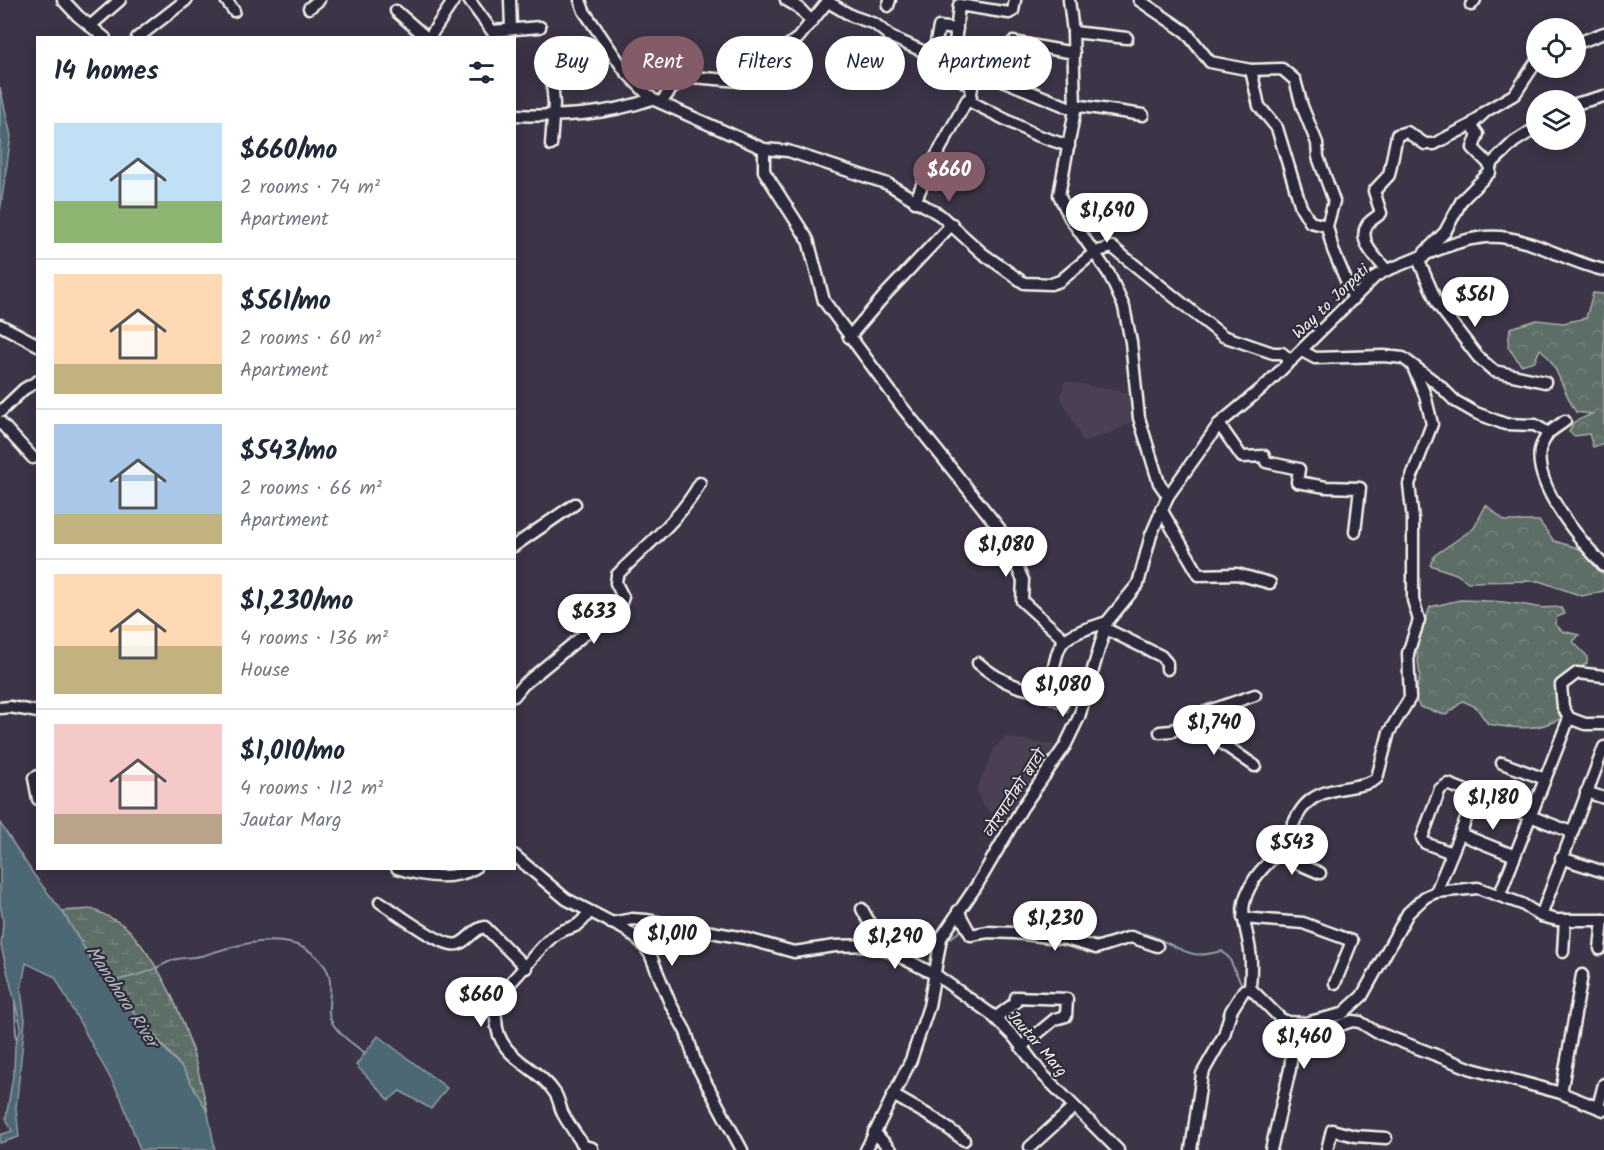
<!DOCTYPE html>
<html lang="en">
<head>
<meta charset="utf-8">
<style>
	:root { --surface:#fff; --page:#f6f6f7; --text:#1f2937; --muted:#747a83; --line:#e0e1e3; --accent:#845c67 }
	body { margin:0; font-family:Kalam,"Playpen Sans Deva",sans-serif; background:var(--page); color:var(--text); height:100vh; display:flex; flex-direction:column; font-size:22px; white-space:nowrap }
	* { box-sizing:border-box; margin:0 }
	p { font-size:20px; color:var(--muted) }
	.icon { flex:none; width:33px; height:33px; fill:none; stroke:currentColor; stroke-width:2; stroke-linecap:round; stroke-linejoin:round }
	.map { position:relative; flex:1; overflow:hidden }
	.side { position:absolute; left:36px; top:36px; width:480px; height:834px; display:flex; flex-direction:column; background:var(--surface); border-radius:0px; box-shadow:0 3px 15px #0003 }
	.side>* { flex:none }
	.top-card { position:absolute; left:534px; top:36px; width:570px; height:54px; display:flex; gap:12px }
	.tools { position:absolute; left:1526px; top:18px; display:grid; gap:12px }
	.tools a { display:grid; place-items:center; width:60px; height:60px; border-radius:50%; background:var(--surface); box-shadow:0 3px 15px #0003; font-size:30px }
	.price { position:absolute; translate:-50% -51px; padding:0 14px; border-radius:21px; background:#fff; color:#222; font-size:20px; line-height:39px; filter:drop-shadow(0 2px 3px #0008) }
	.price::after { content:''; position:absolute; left:50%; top:36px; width:18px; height:14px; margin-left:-9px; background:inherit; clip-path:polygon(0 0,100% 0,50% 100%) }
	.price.selected { background:var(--accent); color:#fff }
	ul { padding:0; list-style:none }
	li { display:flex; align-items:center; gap:18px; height:150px; padding:0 18px }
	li+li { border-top:2px solid var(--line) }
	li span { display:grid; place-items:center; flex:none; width:168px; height:120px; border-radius:0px; color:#555 }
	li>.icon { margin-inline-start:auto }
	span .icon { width:72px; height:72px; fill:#fffc; stroke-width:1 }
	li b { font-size:26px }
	h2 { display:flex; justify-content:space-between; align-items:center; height:72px; padding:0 18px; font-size:26px }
	.tag { padding:0 21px; border-radius:27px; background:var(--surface); box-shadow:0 3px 15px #0003; font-size:21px; line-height:54px }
	.tag.selected { background:var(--accent); color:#fff }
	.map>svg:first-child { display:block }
	.built { fill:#4c3f53 }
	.forest { fill:url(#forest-crowns); stroke:#a8b0a7; stroke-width:1.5 }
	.wetland { fill:url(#wetland-marsh); stroke:#a8b0a7; stroke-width:1.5 }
	.park { fill:url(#park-tufts); stroke:#a8b0a7; stroke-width:1.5 }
	.water { fill:#4e6775; stroke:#909ea3; stroke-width:1.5 }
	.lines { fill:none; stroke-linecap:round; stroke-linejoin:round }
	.stream { stroke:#909ea3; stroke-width:2 }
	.minor-casing { stroke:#f4f1e8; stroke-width:15 }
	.minor { stroke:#2f2a3d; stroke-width:10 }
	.labels { text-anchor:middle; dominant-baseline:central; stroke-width:4.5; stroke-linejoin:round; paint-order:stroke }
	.street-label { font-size:16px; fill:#f4f1e8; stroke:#2f2a3d }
	.water-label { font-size:18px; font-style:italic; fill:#b2baba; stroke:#2f2a3d }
</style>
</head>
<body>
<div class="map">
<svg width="1604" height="1150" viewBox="0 0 1604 1150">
	<defs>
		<pattern id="forest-crowns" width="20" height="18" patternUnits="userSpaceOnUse" patternTransform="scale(1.5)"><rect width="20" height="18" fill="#5d6e66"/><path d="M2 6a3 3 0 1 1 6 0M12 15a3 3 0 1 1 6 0" fill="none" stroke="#75837c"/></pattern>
		<pattern id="wetland-marsh" width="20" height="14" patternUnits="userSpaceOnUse" patternTransform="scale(1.5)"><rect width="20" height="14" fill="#5d6e66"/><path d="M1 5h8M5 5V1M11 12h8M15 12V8" fill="none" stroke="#75837c"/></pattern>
		<pattern id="park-tufts" width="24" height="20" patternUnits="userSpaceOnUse" patternTransform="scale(1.5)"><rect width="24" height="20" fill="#5d6e66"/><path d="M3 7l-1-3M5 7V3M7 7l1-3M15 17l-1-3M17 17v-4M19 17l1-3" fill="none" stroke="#75837c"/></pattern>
	</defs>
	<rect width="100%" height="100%" fill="#3c3447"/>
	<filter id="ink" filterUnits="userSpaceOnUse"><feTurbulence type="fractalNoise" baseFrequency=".0167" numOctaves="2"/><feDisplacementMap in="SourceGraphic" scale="12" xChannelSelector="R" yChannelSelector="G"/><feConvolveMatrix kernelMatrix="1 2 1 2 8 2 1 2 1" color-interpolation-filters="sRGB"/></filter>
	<g filter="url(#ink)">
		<g class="built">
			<polygon points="1065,381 1127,393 1134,421 1115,431 1083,442 1060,395"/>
			<polygon points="1006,737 1055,745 1001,824 982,805 977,789 995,747"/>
		</g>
		<g class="forest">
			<path d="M1593,293L1604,294V443L1593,447L1589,434L1575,436L1569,432L1574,422L1592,414L1576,412C1563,393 1557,362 1540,349L1535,361L1521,365L1508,347L1510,328L1537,320L1563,323L1586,318Z"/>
			<polygon points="1486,505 1505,521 1539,521 1554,541 1578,548 1604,572 1604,591 1582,596 1539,581 1468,582 1456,574 1430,565 1435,555 1474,528"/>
			<path d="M1460,600C1487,600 1511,602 1537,607C1545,609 1553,606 1561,608L1565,614L1557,617L1555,624L1562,631L1579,635L1573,642L1587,656V663L1560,681L1562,718C1537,731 1515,729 1488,724L1476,707L1463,701L1446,715L1420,707L1415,698L1420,676L1416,645L1430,607Z"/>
		</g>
		<path class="wetland" d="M93,909C104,915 121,921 129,930C175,982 194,1047 208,1113L183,1069L118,993L89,956L62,911Z"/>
		<polygon class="park" points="1053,664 1078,681 1067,712 1032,695"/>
		<g class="water">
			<polygon points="0,87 11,136 0,212"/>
			<polygon points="0,823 34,875 62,911 89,956 151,1034 183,1069 208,1113 215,1150 140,1150 121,1098 55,977 26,963 21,990 25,1020 16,1108 19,1137 0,1143 0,1135 12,1131 6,1118 14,1070 15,1046 21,1027 1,946 3,922 0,903"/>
			<polygon points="378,1036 447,1088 431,1109 400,1091 389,1100 356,1065"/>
		</g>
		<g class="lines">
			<g class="stream">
				<polyline points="634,926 690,933"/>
				<polyline points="972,928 987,927"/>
				<polyline points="1053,932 1100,941"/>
				<path d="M1132,933C1153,930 1173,950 1194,954C1204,956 1213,953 1222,951L1229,958L1243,987"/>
				<polyline points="737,942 795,958 829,952 875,951"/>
				<polyline points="944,943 963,929"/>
				<polyline points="901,952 927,952 936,947"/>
				<path d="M109,982C120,979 133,977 144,973C154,970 163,964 173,960C183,957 195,958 205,955C243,943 299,926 326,968C334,982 328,999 329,1013C330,1029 353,1044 365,1053"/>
				<polyline points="15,1002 16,1038"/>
			</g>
			<defs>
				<g id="minor">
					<polyline points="63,0 78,16 105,38"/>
					<polyline points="226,0 234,11"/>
					<polyline points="469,0 492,31 540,27"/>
					<polyline points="510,0 511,29"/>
					<polyline points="580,0 584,11 625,71 652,99 764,149 788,151 888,184 940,215 982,253 1024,283 1051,284 1060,281 1095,252 1112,247 1223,336 1273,353 1282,353 1291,361"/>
					<polyline points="786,0 798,7 812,22"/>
					<polyline points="1069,0 1073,32 1075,110 1059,195 1070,218 1109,274 1124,307 1131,342 1139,418 1159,483 1168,496"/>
					<polyline points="1139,0 1186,32 1210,62 1251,70 1259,106 1277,128 1301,207 1310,222 1327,226"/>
					<polyline points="828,2 852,16 875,24 891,37 927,53 935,47 939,27 957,29"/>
					<polyline points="1471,5 1475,0"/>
					<polyline points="888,6 890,0"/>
					<polyline points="309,8 319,0"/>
					<polyline points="396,11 427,38"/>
					<polyline points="90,26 120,0"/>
					<polyline points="1073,32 1127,38"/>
					<polyline points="137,38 186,0"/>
					<polyline points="429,38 454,0"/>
					<polyline points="1013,42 1074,53"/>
					<polyline points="1575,44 1604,33"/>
					<polyline points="953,60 1075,110"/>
					<polyline points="1251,70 1282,69 1295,80 1302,106 1317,143 1318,157 1334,201 1327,226 1333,250 1354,299"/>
					<polyline points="970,100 972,87 952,73 959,5 1009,13 1013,11 1015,0"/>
					<polyline points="662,101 677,82 692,77 740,81 798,38 829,0"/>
					<polyline points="1575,104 1604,96"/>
					<polyline points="1074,105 1143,115"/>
					<path d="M514,115C562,117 607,115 652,99"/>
					<polyline points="551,145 554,104 551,71"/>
					<polyline points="764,149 764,171 808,240 824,301 902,407 999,528 1023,580 1022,601 1065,640"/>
					<polyline points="1490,165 1514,142 1536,128"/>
					<polyline points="915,202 928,171 967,100 1036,135 1069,146"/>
					<polyline points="1424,257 1425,252 1445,232 1462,200 1490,172 1490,165 1473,148 1478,134 1471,125"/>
					<polyline points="1418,259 1438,305 1478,357 1494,371 1545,382"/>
					<path d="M1387,270C1378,260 1357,242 1367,225C1369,221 1377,217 1381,213L1374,191L1389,175L1397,135L1407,132L1425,144H1434L1471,125L1486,111L1515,94L1536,62"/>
					<polyline points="0,325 38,345"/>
					<polyline points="849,337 885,295 952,224"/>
					<path d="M1302,351L1315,358L1384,356L1403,358L1439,385L1455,401L1476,413L1505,424L1535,425L1548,433C1546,438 1541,444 1540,450C1534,487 1580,540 1604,566"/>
					<polyline points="0,412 24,389 38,381"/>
					<polyline points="0,422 33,458"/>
					<polyline points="1219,424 1242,457 1264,456 1266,462 1299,469 1297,482 1326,487 1360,488 1355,532"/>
					<polyline points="1548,433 1565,421"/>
					<polyline points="1161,509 1199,575 1237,574 1270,583"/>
					<polyline points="514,546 575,504"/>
					<polyline points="1104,628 1161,656 1167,663 1167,669"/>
					<path d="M978,663C993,676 1018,691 1039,690C1059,675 1052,653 1064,641C1074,631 1094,627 1107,622"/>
					<polyline points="1604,676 1577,673 1561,685 1563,707 1569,718 1585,724 1604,724"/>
					<path d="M514,696L523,685L620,605L623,597L616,583L617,575C646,545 680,520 700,483"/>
					<polyline points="0,708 10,707 38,712"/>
					<polyline points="1190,721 1255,766"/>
					<polyline points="1160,732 1172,731 1200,714 1255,695"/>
					<polyline points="1502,763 1545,779"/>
					<polyline points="38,776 34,778 38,799"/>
					<polyline points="1586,792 1604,798"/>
					<polyline points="1460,834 1515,856"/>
					<polyline points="1280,850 1292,861 1320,873"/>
					<polyline points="1452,853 1425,843 1422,838 1440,789 1448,784 1571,832"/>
					<polyline points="514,855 566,899 626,930 642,943 650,954 670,1003 686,1032 696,1064 742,1150"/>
					<polyline points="1561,858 1604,872"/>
					<path d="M397,868C421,876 451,882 475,868"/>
					<polyline points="1436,892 1476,795"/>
					<polyline points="1500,894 1569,718"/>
					<path d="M380,902C394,911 443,949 458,944C468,941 474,928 485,927L526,968"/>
					<polyline points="862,909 875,933 878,946"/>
					<polyline points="958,911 971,935 988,932 1014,933 1066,939 1096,948 1131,937 1157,946"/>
					<path d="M589,912C575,934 567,924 552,937C530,957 515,983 491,1001C491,1008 496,1012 496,1019C497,1059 536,1064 555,1093C559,1099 560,1108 563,1114C569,1125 577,1136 584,1146L592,1148V1150"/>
					<polyline points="1541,916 1604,747"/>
					<polyline points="1243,918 1303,923 1352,941 1335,983"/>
					<polyline points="611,923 632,919 646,920 744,938 794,952 835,946 870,945 887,950 936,975 991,1014 1014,1037 1042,1074 1118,1150"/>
					<polyline points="1600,949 1603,920"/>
					<polyline points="1563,952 1565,920"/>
					<polyline points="1250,988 1281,1019 1288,1022 1305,1023 1342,1014 1362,996 1408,913 1425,897 1436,892 1478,888 1522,904 1541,916 1557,920 1604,920"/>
					<polyline points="995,1018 1015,1003 1016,997 1067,999 1066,1016 1055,1019 1021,1047"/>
					<polyline points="1305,1024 1327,1030 1352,1021 1360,1022 1376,1032 1472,1069 1561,1093 1604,1110"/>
					<polyline points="1561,1093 1582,975"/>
					<polyline points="893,1095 935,1119 964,1140"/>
					<polyline points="1598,1107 1604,1084"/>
					<polyline points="874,1132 891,1150"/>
					<polyline points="1030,1147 1073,1108"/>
					<path d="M866,1150L911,1060L929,1006L941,938L977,885L1022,808L1065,746L1079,717L1107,622L1138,584L1151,535L1168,496L1219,424L1267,384L1376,276L1387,270C1424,257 1467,231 1507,238C1541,243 1571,263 1604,270"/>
					<path d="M1191,1150L1202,1074L1224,1035L1231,1011L1244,990L1250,988C1251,975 1252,963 1250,951C1246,920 1235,910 1254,880C1261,868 1272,860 1281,849C1292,832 1295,811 1312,799C1332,785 1366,789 1377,778L1389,732L1410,698L1408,653L1419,620L1413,600V520L1409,484L1432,424L1425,395L1413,367"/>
					<polyline points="1271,1150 1290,1069 1295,1024"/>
					<polyline points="1327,1150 1332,1130 1355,1136 1386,1138"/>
				</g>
			</defs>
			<use href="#minor" class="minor-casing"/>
			<use href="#minor" class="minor"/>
		</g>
	</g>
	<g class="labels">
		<g class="street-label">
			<text transform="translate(1331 302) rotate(-44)">Way to Jorpati</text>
			<text transform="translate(1015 794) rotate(-57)">जोरपाटीको बाटो</text>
			<text transform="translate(1037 1044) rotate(49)">Jautar Marg</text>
		</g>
		<g class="water-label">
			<text transform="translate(121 997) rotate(57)">Manohara River</text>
		</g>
	</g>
</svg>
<div class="tools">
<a><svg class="icon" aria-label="locate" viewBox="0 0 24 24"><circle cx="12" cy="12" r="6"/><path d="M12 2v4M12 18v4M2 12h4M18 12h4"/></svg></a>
<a><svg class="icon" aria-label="layers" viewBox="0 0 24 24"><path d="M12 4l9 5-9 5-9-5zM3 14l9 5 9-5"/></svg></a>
</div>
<b class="price selected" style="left:949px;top:203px">$660</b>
<b class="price" style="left:1107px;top:244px">$1,690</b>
<b class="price" style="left:1475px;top:328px">$561</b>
<b class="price" style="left:1006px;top:578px">$1,080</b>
<b class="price" style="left:594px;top:645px">$633</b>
<b class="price" style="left:1063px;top:718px">$1,080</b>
<b class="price" style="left:1214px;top:756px">$1,740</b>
<b class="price" style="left:1493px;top:831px">$1,180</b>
<b class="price" style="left:1292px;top:876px">$543</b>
<b class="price" style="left:1055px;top:952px">$1,230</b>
<b class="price" style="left:672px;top:967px">$1,010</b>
<b class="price" style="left:895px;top:970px">$1,290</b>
<b class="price" style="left:481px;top:1028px">$660</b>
<b class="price" style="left:1304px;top:1070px">$1,460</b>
<div class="top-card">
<a class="tag">Buy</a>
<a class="tag selected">Rent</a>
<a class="tag">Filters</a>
<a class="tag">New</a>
<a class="tag">Apartment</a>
</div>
<section class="side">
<h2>14 homes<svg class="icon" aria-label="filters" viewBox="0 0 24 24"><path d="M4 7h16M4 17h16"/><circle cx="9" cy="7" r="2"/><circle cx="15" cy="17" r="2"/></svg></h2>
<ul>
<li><span style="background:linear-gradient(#bfe0f5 65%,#8fb573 0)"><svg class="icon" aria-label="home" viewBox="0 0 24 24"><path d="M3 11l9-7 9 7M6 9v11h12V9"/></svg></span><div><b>$660/mo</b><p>2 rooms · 74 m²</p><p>Apartment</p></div></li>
<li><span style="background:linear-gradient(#ffd9b3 75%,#c2b280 0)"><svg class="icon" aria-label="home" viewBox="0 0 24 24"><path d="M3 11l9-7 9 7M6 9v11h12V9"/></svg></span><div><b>$561/mo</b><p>2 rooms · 60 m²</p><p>Apartment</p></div></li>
<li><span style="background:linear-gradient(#a9c7e8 75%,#c2b280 0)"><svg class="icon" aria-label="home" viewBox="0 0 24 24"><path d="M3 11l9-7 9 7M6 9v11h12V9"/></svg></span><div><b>$543/mo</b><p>2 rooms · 66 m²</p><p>Apartment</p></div></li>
<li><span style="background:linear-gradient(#ffd9b3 60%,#c2b280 0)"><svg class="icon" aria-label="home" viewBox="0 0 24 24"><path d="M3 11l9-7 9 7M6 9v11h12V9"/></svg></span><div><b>$1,230/mo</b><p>4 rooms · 136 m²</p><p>House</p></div></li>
<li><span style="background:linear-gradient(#f6c9c9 75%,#b9a48a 0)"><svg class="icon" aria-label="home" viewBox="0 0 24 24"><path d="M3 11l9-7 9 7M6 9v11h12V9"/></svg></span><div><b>$1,010/mo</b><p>4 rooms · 112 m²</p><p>Jautar Marg</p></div></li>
</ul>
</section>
</div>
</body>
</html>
